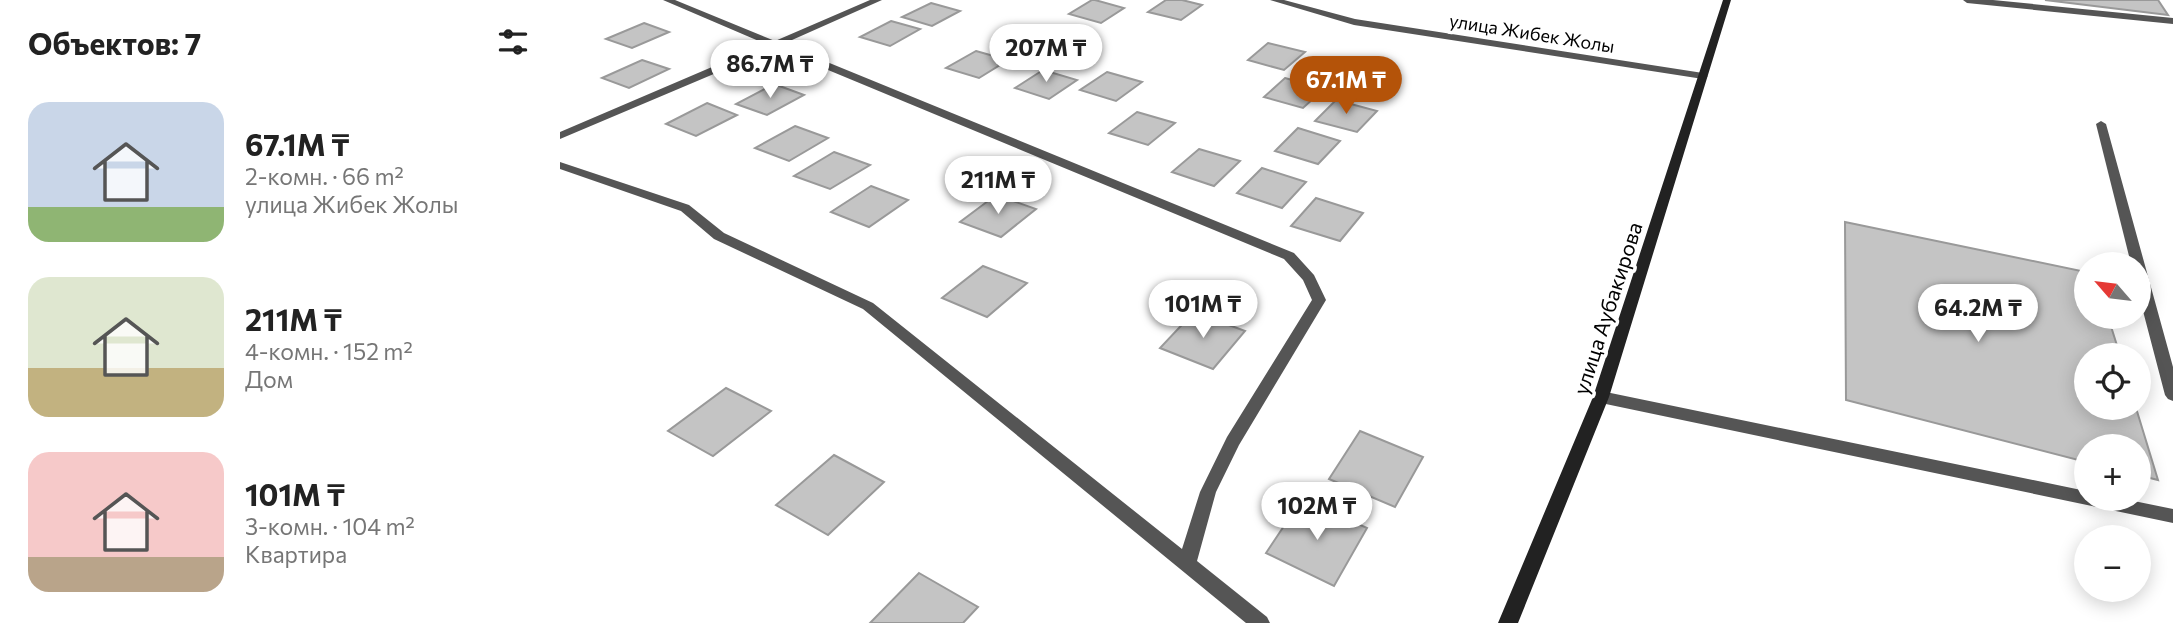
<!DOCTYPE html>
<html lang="ru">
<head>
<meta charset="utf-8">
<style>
	:root { --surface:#fff; --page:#f6f6f6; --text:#222; --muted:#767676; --accent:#b45309 }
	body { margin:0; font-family:Commissioner,sans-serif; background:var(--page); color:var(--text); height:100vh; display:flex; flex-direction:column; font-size:26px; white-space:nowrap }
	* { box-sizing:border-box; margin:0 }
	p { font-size:23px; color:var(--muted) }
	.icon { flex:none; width:38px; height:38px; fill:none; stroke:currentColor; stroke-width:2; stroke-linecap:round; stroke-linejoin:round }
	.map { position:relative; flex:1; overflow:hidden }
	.drawer { display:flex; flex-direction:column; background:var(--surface); width:560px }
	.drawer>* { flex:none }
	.needle { width:46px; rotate:298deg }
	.controls { position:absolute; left:1514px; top:252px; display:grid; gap:14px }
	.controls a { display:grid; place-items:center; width:77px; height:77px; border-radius:50%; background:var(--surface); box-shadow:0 4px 18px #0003; font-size:35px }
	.price { position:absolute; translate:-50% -60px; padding:0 16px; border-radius:24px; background:#fff; color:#222; font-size:23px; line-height:46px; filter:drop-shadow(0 2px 4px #0008) }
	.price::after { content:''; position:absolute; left:50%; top:42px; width:21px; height:16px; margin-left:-10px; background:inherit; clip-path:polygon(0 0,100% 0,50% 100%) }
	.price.active { background:var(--accent); color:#fff }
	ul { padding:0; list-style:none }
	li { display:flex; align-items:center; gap:21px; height:175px; padding:0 28px }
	li span { display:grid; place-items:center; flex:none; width:196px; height:140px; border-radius:21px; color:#555 }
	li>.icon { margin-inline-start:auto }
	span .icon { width:84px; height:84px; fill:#fffc; stroke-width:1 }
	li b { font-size:30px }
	h2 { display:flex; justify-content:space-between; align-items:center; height:84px; padding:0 28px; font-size:30px }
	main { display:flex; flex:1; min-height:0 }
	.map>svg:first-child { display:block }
	.building { fill:#c4c4c4; stroke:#999; stroke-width:2 }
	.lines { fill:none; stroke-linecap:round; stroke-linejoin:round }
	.service { fill:#555; fill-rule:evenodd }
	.minor { fill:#555; fill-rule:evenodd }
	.secondary { fill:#222; fill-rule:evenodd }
	.labels { text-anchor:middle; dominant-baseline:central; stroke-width:7; stroke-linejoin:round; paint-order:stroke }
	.far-street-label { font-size:18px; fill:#000; stroke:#fff }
	.street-label { font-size:21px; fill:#000; stroke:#fff }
</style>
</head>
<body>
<main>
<section class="drawer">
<h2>Объектов: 7<svg class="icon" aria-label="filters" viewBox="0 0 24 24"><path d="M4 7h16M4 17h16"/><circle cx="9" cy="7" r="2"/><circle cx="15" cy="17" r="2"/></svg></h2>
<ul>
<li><span style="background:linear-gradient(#c9d6e8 75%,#8fb573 0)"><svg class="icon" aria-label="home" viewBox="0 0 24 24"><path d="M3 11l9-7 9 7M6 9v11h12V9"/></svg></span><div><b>67.1M ₸</b><p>2-комн. · 66 m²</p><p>улица Жибек Жолы</p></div></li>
<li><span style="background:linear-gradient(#dfe7d0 65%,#c2b280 0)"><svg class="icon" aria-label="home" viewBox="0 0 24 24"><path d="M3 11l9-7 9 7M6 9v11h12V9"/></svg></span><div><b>211M ₸</b><p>4-комн. · 152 m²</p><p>Дом</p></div></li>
<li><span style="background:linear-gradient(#f6c9c9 75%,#b9a48a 0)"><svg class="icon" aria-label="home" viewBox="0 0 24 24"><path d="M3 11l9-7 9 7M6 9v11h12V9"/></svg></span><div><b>101M ₸</b><p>3-комн. · 104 m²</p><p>Квартира</p></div></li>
</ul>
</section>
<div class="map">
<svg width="1613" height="623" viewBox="0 0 1613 623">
	<rect width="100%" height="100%" fill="#fff"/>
	<g class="building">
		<polygon points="532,0 535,0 564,8 541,23 509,14"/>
		<polygon points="606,0 622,0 642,5 621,20 588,12"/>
		<polygon points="1485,0 1598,0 1608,15"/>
		<polygon points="371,3 400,11 372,26 342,17"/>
		<polygon points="331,21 360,29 330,46 300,37"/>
		<polygon points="84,23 109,32 72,48 46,39"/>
		<polygon points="708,43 745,52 724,70 688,60"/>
		<polygon points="416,51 448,60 419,78 386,68"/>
		<polygon points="82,60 109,69 69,88 42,78"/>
		<polygon points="483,70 517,80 489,99 455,88"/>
		<polygon points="547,72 582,82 556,101 520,90"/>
		<polygon points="725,78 764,89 743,108 704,97"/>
		<polygon points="214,84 244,95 207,115 176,104"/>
		<polygon points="776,100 817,111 797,132 755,121"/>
		<polygon points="147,103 177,115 136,136 106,124"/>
		<polygon points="577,112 615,123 588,145 549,133"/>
		<polygon points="235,126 268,138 229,161 195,148"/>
		<polygon points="738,128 780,141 758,164 715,151"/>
		<polygon points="639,149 680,161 654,186 612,172"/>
		<polygon points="274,152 310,165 270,189 234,176"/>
		<polygon points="702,168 746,182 722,208 677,193"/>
		<polygon points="311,186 348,200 309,227 271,212"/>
		<polygon points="436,195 476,209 441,237 400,222"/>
		<polygon points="756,198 803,213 780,241 731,226"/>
		<polygon points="1285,222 1526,272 1526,317 1548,317 1560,355 1526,355 1526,408 1576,408 1598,480 1578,475 1578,446 1526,446 1526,462 1286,400"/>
		<polygon points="423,266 467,283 427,317 382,298"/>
		<polygon points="634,312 685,331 653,369 600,348"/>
		<polygon points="166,388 211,411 153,456 108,431"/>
		<polygon points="800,431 863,457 835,507 769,479"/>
		<polygon points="274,455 324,482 268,535 216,505"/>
		<polygon points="742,499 807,528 774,586 706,553"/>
		<polygon points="359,573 418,607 403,623 310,623"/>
	</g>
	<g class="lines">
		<polygon class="service" points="1403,0 1433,0 1613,18 1613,24 1407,3"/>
		<g class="minor">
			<polygon points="103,0 115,0 215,41 310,0 322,0 223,44 734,253 754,275 766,300 679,445 656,492 637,561 707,617 710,623 686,623 303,309 154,239 121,211 0,169 0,162 129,205 164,233 313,303 622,549 640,492 667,437 752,300 743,280 724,259 215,48 0,139 0,132 206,44"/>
			<polygon points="710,0 724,0 795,19 1143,73 1148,76 1143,79 794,25"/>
			<polygon points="1541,121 1546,124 1613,367 1613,401 1608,399 1605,395 1578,292 1578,264 1571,264 1536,124"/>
			<polygon points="1041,391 1526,491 1526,499 1564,499 1613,509 1613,523 1041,403 1036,401 1033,397 1036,393"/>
		</g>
		<polygon class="secondary" points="1163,0 1171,0 1049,397 958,623 938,623 1033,397"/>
	</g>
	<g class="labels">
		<g class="far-street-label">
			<text transform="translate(972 33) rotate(9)">улица Жибек Жолы</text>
		</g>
		<g class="street-label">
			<text transform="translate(1047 308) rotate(-72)">улица Аубакирова</text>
		</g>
	</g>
</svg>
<div class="controls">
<a><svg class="needle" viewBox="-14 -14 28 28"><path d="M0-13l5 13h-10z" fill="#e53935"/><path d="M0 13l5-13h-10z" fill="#767676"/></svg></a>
<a><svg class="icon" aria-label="locate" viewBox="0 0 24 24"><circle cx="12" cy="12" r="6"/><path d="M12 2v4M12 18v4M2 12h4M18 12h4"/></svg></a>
<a>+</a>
<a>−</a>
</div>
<b class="price" style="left:486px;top:84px">207M ₸</b>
<b class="price" style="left:210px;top:100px">86.7M ₸</b>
<b class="price active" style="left:786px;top:116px">67.1M ₸</b>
<b class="price" style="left:438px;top:216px">211M ₸</b>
<b class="price" style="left:643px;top:340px">101M ₸</b>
<b class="price" style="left:1418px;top:344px">64.2M ₸</b>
<b class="price" style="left:757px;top:542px">102M ₸</b>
</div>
</main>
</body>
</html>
